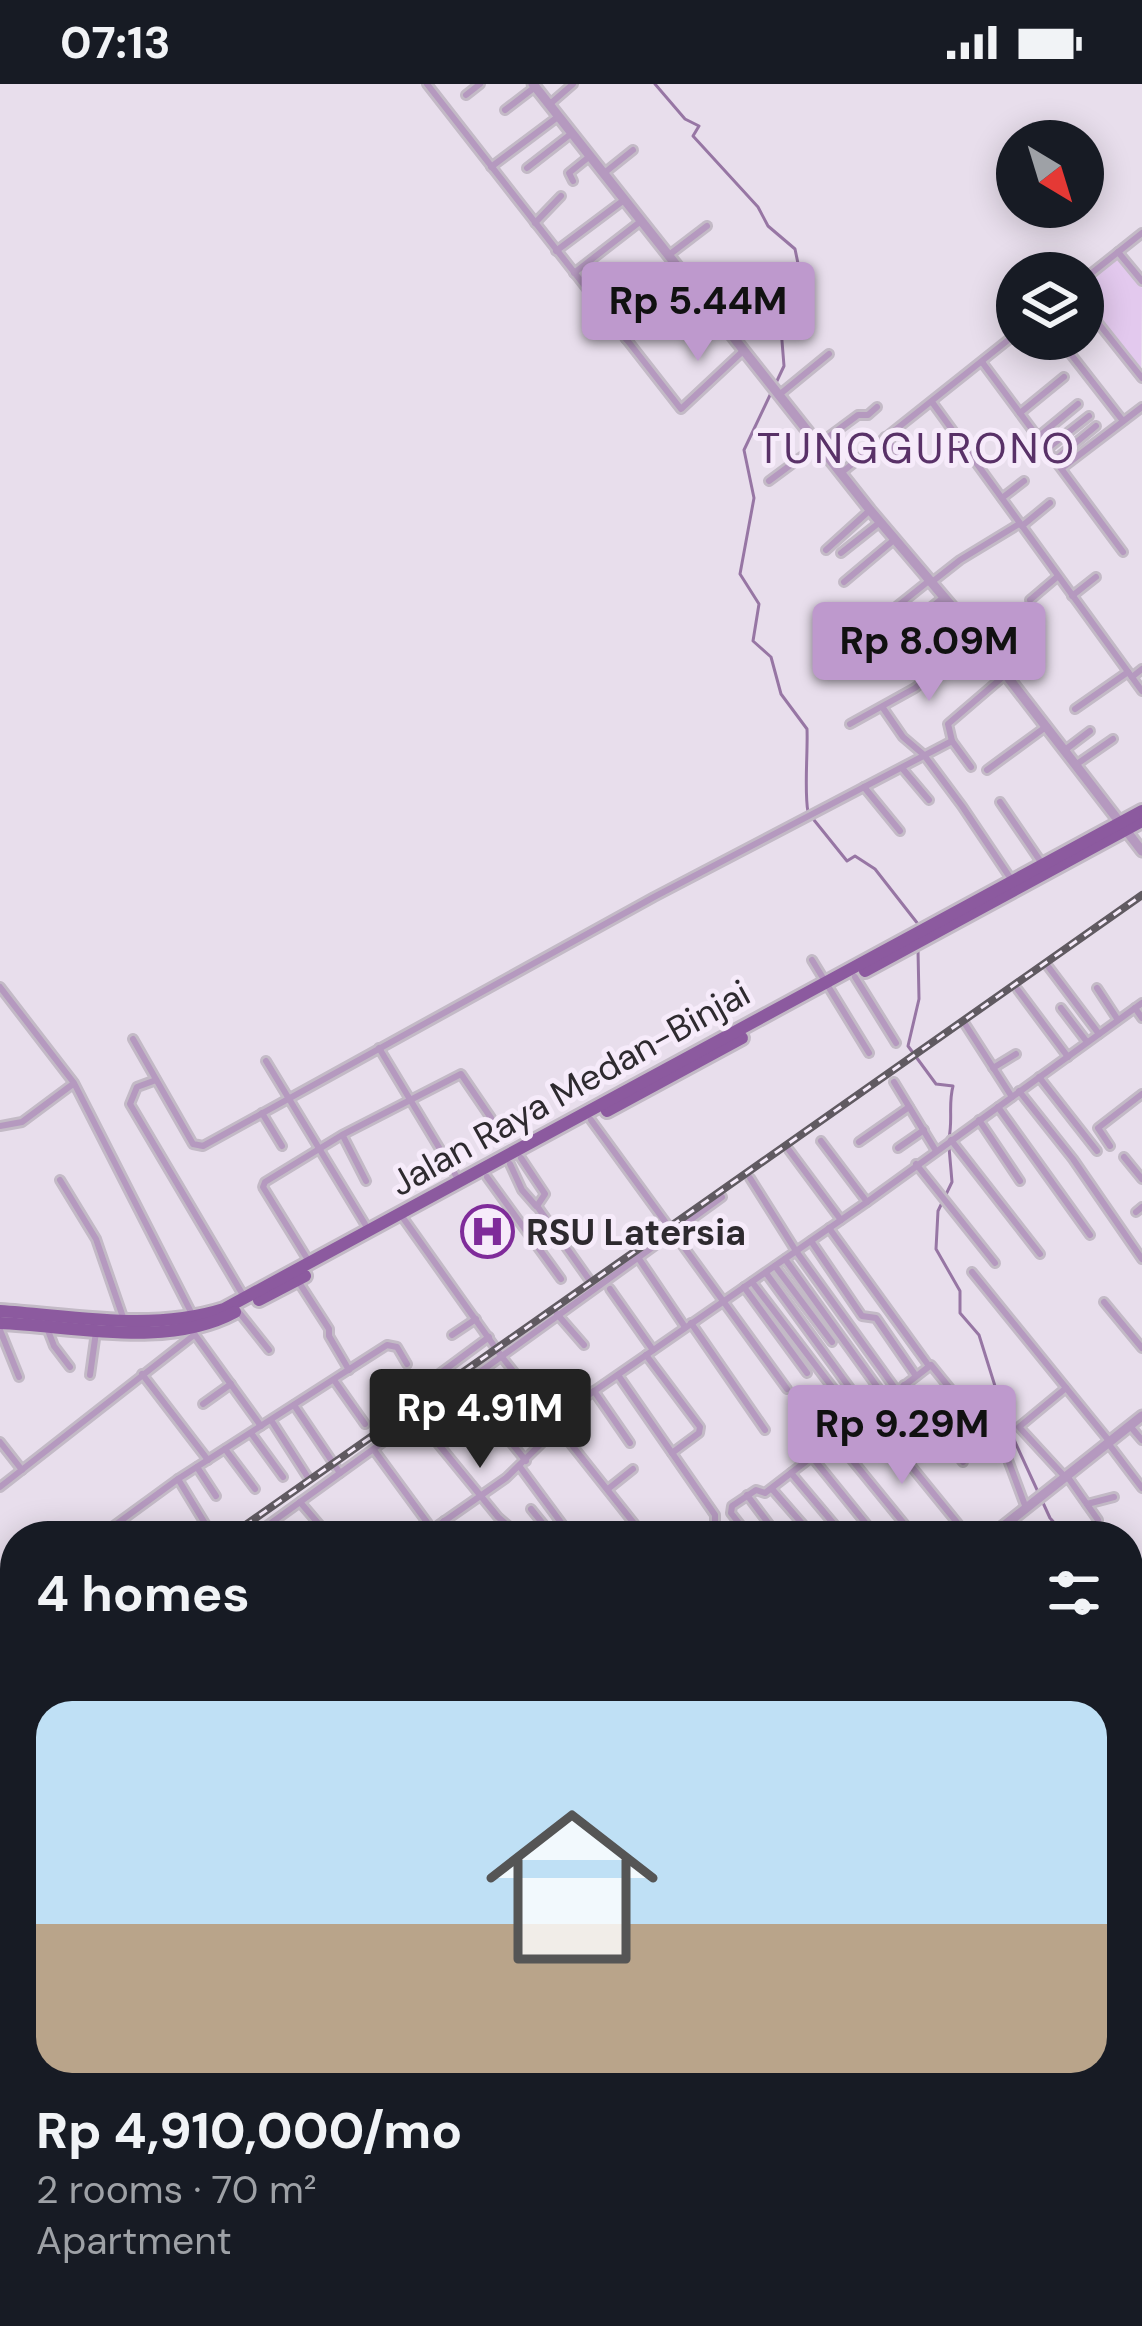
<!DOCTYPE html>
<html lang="en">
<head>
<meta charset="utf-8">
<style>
	:root { --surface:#171b24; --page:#242831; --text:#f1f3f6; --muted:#9ea1a6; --line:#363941; --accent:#be99cd }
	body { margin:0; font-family:"DM Sans",sans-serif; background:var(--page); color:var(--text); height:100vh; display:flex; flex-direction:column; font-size:45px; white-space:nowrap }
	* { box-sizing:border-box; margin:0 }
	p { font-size:39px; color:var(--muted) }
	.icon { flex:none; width:66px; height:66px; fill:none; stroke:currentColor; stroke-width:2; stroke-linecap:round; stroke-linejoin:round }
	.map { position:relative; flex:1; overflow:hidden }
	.drawer { position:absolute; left:0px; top:1437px; width:1143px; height:807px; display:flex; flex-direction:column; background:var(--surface); border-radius:48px 48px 0 0; box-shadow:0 6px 30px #0003 }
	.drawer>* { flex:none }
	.needle { width:78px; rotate:142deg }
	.buttons { position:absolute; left:996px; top:36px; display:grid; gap:24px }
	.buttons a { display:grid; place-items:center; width:108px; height:108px; border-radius:50%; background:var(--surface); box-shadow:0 6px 30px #0003; font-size:60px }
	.price { position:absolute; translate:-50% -102px; padding:0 27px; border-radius:12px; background:var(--accent); color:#111; font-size:39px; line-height:78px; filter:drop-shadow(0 3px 6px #0008) }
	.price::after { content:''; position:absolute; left:50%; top:72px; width:36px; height:27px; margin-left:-18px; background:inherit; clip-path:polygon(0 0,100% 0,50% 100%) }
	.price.current { background:#222; color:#fff }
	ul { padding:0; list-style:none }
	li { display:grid; align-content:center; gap:24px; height:636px; padding:0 36px }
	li+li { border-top:3px solid var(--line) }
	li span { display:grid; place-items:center; height:372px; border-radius:36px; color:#555 }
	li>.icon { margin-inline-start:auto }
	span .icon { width:216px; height:216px; fill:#fffc; stroke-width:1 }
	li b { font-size:51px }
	h2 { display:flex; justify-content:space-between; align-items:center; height:144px; padding:0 36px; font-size:51px }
	.status { display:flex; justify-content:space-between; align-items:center; height:84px; padding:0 60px; background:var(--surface); direction:ltr }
	.status svg { height:33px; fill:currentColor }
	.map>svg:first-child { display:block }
	.green { fill:#e3c9ee }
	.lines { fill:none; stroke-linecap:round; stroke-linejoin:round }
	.stream { stroke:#9776a4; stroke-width:3 }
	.river { stroke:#9776a4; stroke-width:10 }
	.minor-casing { stroke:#c3bac6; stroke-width:12 }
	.tertiary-casing { stroke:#c3bac6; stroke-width:15 }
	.primary-casing { stroke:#c3bac6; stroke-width:18 }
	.trunk-casing { stroke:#c3bac6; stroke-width:20 }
	.minor { stroke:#b599bf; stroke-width:6 }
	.tertiary { stroke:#b599bf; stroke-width:9 }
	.primary { stroke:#8c5a9f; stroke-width:12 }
	.trunk { stroke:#844e98; stroke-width:14 }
	.rail-casing { stroke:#605a61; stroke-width:8 }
	.rail { stroke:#f6ebfa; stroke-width:3; stroke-dasharray:9; stroke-linecap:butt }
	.labels { text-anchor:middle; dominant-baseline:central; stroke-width:10; stroke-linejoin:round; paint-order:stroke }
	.street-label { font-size:36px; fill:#2e2a2f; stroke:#f6ebfa }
	.poi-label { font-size:36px; font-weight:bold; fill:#2e2a2f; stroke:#f6ebfa; text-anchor:start }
	.quarter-label { font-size:42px; letter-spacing:3px; fill:#593168; stroke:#f6ebfa }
</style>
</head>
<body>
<div class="status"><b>07:13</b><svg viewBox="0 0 49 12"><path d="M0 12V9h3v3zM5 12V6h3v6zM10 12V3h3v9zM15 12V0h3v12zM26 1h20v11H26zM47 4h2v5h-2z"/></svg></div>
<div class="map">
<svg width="1142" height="2242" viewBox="0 0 1142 2242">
	<rect width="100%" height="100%" fill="#e8deec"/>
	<polygon class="green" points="1119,174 1142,204 1141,289 1094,228 1083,235 1083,202"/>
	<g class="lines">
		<g class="stream">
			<polyline points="655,0 685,35 699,42 693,52 758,123 768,142 795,165 801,194 780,232 784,282 775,301"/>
			<path d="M771,309L744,366L754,414L740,490L759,520L753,557L771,573L781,610L807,645C808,667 804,708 808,728"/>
			<polyline points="814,736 847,777 855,772 875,785 918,840"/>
			<path d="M918,866L919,915L908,962L936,1000L953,1002C948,1021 953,1035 949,1054"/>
			<polyline points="949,1063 952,1098 938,1127 936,1165 960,1207 960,1229 979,1251 1005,1334"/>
			<polyline points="1010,1347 1050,1434 1066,1452"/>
			<polyline points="1128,1560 1142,1579"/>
			<polyline points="0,1931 15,1927"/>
		</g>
		<g class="river">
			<polyline points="0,1960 15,1962"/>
			<polyline points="189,2229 189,2242"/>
		</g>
		<defs>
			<g id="minor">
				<polyline points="427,0 681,325 743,267"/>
				<polyline points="466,11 480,0"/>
				<polyline points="550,20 573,0"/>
				<polyline points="505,26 535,3"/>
				<polyline points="491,83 559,32"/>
				<polyline points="527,84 572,49"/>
				<polyline points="603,90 633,66"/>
				<polyline points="573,97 569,89 590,72"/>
				<polyline points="535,139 561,112"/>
				<polyline points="556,167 624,116"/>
				<polyline points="1118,168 1142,197"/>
				<polyline points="669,171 707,142"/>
				<polyline points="574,189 641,137"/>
				<polyline points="1083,196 1142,149"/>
				<polyline points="1083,220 1142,294"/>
				<polyline points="626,255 668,221"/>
				<polyline points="1059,255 1123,337"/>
				<polyline points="982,278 1123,468"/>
				<polyline points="779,311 829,270"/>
				<polyline points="932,318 1142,607"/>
				<polyline points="1020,329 1064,293"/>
				<polyline points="885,353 903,376"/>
				<polyline points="1038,353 1078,320"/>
				<polyline points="1047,365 1089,332"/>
				<polyline points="938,371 957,355"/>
				<polyline points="1055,376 1096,342"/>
				<polyline points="1062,384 1142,323"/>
				<polyline points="841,389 1017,249"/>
				<polyline points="769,397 858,331 868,331 877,323"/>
				<polyline points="1002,414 1024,397"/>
				<polyline points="1022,442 1050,419"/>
				<polyline points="826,466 870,426"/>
				<polyline points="841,469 880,438"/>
				<polyline points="844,498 895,455"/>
				<polyline points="932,498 960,476 1019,440"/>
				<polyline points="1072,512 1096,493"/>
				<polyline points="1030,516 1057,493"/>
				<polyline points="875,540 930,496"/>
				<polyline points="877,567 944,513"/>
				<polyline points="893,575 954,525"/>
				<polyline points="915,582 966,539"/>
				<polyline points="1001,587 1027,567"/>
				<polyline points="1132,593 1142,585"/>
				<polyline points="883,624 903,653 924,671 962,722 1011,795"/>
				<polyline points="1075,625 1128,588"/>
				<polyline points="850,640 915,604 975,554"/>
				<polyline points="1065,666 1090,647"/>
				<polyline points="1077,680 1113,655"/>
				<polyline points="971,683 952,657 948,640 1005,591"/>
				<polyline points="902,684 929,716"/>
				<polyline points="987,686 1047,642"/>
				<polyline points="864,703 900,747"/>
				<polyline points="1000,718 1041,778"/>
				<polyline points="812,876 869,969"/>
				<polyline points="1047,881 1099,950"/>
				<polyline points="855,893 896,959"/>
				<polyline points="0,903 74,999 192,1230"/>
				<polyline points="1097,904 1118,936"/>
				<polyline points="1018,906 1068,973"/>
				<polyline points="1061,924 1087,958"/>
				<polyline points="1135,924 1142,934"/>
				<polyline points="965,940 1012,1013"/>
				<polyline points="133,955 193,1060 203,1062 654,813 952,657"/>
				<polyline points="379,964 458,1095"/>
				<polyline points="266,977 368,1145"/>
				<polyline points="993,984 1016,970"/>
				<polyline points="1039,993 1097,1067"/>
				<polyline points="156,996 137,1003 130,1020 243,1211"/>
				<polyline points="894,998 936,1067"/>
				<polyline points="1019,1007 1073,1075 1142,1175"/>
				<polyline points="998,1023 1090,1151"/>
				<polyline points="262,1029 282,1062"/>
				<polyline points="591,1036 669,1143"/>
				<polyline points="979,1036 1020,1097"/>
				<polyline points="0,1042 22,1038 73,1000"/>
				<polyline points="343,1052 366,1097"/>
				<polyline points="951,1056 1040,1170"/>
				<polyline points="821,1057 867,1118"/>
				<polyline points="859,1058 909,1023"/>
				<polyline points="1110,1062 1098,1044 1142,1010"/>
				<polyline points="898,1064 924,1046"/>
				<polyline points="789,1066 841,1136"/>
				<polyline points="1124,1073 1142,1095"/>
				<polyline points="521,1074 545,1110 537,1122 588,1194"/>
				<polyline points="510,1080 522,1106 536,1122"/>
				<polyline points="916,1080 995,1179"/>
				<polyline points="487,1093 561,1195"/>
				<polyline points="750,1094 796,1167 897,1307"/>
				<polyline points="60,1096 96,1155 124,1236"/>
				<polyline points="1136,1128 1142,1123"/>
				<polyline points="401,1131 502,1273 644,1452"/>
				<polyline points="829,1144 929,1282"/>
				<polyline points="673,1148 787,1305"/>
				<polyline points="811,1157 862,1232 876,1234 916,1292"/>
				<polyline points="637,1172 685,1243"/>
				<polyline points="785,1175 886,1315"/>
				<polyline points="308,1176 263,1103 265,1098 342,1051 461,990 491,1034"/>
				<polyline points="775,1182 832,1258"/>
				<polyline points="972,1188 1110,1358"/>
				<polyline points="766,1189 868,1329 968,1452"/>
				<polyline points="298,1197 329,1245 329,1252 349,1286"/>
				<polyline points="752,1198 858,1337"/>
				<polyline points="744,1203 807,1289"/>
				<polyline points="610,1205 653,1266"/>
				<polyline points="1104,1218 1142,1264"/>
				<polyline points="238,1227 269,1266"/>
				<polyline points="557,1230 584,1261"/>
				<polyline points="691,1239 765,1346"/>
				<polyline points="47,1244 54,1262 70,1283"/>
				<polyline points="0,1246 19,1293"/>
				<polyline points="193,1248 261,1342"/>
				<polyline points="452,1251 476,1235"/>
				<polyline points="646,1271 700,1343 699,1349 672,1369"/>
				<polyline points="142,1290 208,1376"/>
				<polyline points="90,1291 96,1248"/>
				<polyline points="618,1291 715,1431 715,1442 721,1452"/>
				<polyline points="334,1296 365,1340"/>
				<polyline points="427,1299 489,1253"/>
				<polyline points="904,1301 963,1378"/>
				<polyline points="594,1307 630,1359"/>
				<polyline points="203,1320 231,1300"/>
				<polyline points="294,1321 340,1389"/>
				<polyline points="481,1321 526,1377"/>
				<polyline points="417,1334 498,1433 520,1452"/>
				<polyline points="271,1336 307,1392"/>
				<polyline points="551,1337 867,1118 1142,919"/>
				<polyline points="1130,1342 1142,1356"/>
				<polyline points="251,1349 283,1393"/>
				<polyline points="835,1355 914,1452"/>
				<polyline points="0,1358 22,1386"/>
				<polyline points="1108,1359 1142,1404"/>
				<polyline points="225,1365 255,1405"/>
				<polyline points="374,1366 432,1445"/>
				<polyline points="812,1373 876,1452"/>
				<polyline points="197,1383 216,1412"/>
				<polyline points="520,1383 571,1452"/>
				<polyline points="791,1389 844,1452"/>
				<polyline points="1067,1392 1098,1436"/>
				<polyline points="1065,1393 1019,1343 1066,1304"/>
				<polyline points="178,1395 206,1441"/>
				<polyline points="0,1403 194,1251"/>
				<polyline points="608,1405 633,1385"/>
				<polyline points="772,1405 813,1452"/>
				<polyline points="747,1411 778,1452"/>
				<polyline points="300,1418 329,1452"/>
				<polyline points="1087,1420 1114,1413"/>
				<polyline points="531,1425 553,1452"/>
				<polyline points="444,1437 455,1452"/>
				<polyline points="100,1452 178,1395 387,1261 397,1263 407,1280"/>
				<polyline points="253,1452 722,1113"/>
				<polyline points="423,1452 506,1394 557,1344"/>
				<polyline points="749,1452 731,1429 732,1422 756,1406 765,1409 931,1281 1008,1376 1026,1424"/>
				<polyline points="1128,1598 1142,1616"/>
				<polyline points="2,1606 15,1595"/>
				<polyline points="1128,1648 1142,1666"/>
				<polyline points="1128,1738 1142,1757"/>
				<polyline points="1128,1794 1142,1812"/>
				<polyline points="0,1834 15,1823"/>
				<polyline points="1128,1851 1142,1868"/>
				<polyline points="1128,1940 1142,1957"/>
				<polyline points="1128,1994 1142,2012"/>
				<polyline points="1134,2029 1142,2039"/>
				<polyline points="1128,2034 1142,2023"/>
				<polyline points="1128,2105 1142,2124"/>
				<polyline points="1128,2225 1137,2237"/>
				<polyline points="295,2229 305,2242"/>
				<polyline points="545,2229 554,2242"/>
				<polyline points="651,2229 661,2242"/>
				<polyline points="716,2229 726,2242"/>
				<polyline points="773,2229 782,2242"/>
				<polyline points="811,2229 820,2242"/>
				<polyline points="885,2229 895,2242"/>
				<polyline points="953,2229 963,2242"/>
				<polyline points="1001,2229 1012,2242"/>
				<polyline points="1026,2229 1037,2242"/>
				<polyline points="1096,2237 1099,2242"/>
				<polyline points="594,2242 610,2229"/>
				<polyline points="863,2242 879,2229"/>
				<polyline points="1131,2242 1142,2234"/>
			</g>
			<g id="tertiary">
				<polyline points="533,0 870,426 966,539 1142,767"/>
				<polyline points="991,1452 1142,1332"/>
			</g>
			<g id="primary">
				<polyline points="865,887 1142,737"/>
				<polyline points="607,1027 742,954"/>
				<polyline points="259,1216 305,1192"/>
				<path d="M0,1227C74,1232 151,1248 224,1225L1142,727"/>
				<path d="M0,1239C74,1242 167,1265 235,1228"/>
			</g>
			<g id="trunk">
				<polyline points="0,1718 15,1741"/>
				<polyline points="357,2229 366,2242"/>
				<polyline points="368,2229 378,2242"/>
			</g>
		</defs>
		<use href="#minor" class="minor-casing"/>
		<use href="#tertiary" class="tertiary-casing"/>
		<use href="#primary" class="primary-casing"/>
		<use href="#trunk" class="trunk-casing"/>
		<use href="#minor" class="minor"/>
		<use href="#tertiary" class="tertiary"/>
		<use href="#primary" class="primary"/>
		<use href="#trunk" class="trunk"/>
		<defs>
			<g id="rail">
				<polyline points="230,1452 1142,811"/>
				<polyline points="0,1615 15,1604"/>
			</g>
		</defs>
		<use href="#rail" class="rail-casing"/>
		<use href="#rail" class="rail"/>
	</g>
	<defs>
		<symbol id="hospital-ring" viewBox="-11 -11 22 22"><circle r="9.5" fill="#f6ebfa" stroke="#7f2b9a" stroke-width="1.5"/><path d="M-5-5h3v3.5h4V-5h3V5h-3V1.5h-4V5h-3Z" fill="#7f2b9a"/></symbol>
	</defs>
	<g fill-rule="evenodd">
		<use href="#hospital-ring" x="458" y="1118" width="59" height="59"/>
	</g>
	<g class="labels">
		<g class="street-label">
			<text transform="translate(570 1004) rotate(-29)">Jalan Raya Medan-Binjai</text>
		</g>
		<g class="poi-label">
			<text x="526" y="1148">RSU Latersia</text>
		</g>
		<g class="quarter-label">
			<text x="917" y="364">TUNGGURONO</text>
		</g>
	</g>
</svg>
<div class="buttons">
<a><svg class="needle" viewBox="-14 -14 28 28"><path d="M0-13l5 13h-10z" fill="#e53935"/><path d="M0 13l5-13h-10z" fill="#9ea1a6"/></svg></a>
<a><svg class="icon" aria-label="layers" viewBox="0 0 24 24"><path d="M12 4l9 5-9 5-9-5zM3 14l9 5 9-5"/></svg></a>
</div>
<b class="price" style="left:698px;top:280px">Rp 5.44M</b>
<b class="price" style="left:929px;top:620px">Rp 8.09M</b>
<b class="price current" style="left:480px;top:1387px">Rp 4.91M</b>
<b class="price" style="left:902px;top:1403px">Rp 9.29M</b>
<section class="drawer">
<h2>4 homes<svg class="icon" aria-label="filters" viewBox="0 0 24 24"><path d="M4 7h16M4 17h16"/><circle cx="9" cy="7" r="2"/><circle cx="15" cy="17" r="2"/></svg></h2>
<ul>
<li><span style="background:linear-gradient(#bfe0f5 60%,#b9a48a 0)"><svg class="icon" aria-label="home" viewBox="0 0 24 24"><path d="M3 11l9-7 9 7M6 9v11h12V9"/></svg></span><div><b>Rp 4,910,000/mo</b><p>2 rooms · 70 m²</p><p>Apartment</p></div></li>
</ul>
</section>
</div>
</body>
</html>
